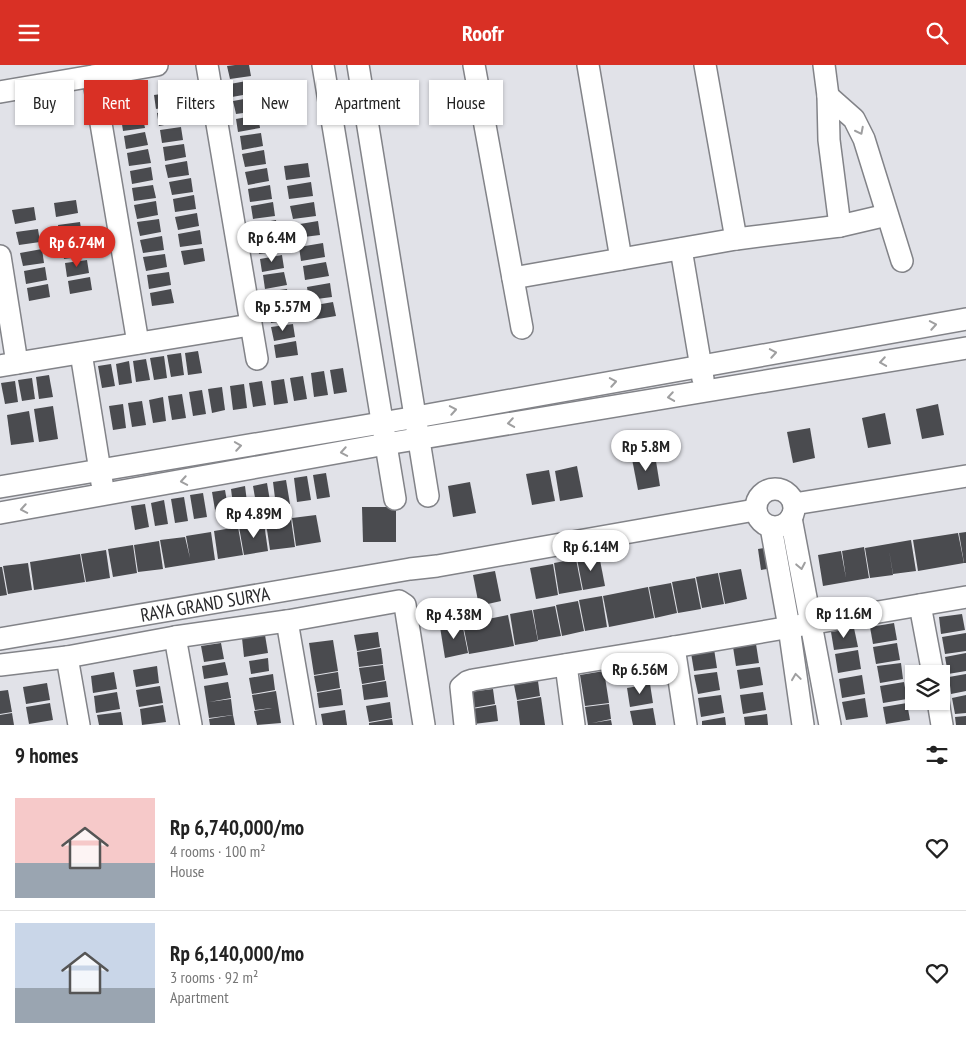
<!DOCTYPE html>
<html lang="en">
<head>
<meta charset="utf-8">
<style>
	:root { --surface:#fff; --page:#f6f6f6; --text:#222; --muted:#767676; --line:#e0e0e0; --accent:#d93025 }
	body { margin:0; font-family:"PT Sans Narrow",sans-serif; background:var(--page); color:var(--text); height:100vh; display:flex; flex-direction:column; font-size:19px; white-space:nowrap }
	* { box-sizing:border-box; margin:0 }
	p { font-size:16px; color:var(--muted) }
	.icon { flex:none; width:28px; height:28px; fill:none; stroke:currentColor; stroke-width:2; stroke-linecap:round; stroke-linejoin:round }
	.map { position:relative; height:660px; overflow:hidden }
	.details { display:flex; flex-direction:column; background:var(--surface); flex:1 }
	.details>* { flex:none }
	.guide { position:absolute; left:15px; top:15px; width:500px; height:45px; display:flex; gap:10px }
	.tools { position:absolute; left:905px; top:600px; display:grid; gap:10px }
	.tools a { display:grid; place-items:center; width:45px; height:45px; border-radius:0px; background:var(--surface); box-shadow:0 1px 4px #0004; font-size:25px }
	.price { position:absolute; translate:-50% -42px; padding:0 11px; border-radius:18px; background:#fff; color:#222; font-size:16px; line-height:32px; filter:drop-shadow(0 1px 2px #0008) }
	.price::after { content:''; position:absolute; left:50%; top:30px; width:15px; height:11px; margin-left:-8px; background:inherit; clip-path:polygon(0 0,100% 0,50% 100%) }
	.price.current { background:var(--accent); color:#fff }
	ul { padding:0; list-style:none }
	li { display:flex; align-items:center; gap:15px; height:125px; padding:0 15px }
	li+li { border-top:1px solid var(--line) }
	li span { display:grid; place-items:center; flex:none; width:140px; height:100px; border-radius:0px; color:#555 }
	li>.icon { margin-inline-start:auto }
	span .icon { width:60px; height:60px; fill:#fffc; stroke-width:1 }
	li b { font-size:21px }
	h2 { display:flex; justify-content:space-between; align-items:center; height:60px; padding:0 15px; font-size:21px }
	.chip { padding:0 18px; border-radius:0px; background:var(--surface); box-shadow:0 1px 4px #0004; font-size:18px; line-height:45px }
	.chip.current { background:var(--accent); color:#fff }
	header { display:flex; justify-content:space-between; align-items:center; height:65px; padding:0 15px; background:var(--accent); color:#fff; font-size:22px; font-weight:600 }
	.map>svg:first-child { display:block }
	.building { fill:#4a4b4f }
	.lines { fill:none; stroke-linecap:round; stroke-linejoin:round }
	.minor-casing { stroke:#828388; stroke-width:24 }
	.minor { stroke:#fff; stroke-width:21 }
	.oneway { stroke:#9f9fa0 }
	.labels { text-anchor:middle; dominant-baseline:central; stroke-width:5; stroke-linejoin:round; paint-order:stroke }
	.street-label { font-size:19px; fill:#29292b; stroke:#e1e2e8 }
</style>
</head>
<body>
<header><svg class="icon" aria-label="menu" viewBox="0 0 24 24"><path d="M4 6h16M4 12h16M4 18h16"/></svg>Roofr<svg class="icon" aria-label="search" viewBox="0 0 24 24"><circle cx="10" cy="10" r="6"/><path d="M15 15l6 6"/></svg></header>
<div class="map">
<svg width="966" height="660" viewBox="0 0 966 660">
	<rect width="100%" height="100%" fill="#e1e2e8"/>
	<g class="building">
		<polygon points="235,0 249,0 251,11 230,14 227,1"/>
		<polygon points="252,15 254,28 232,32 230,19"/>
		<polygon points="176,27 178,40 156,44 154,30"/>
		<polygon points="140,32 142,46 120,49 118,36"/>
		<polygon points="255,32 257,46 236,49 233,36"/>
		<polygon points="178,44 180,57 159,61 157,48"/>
		<polygon points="142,49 145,63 123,66 121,53"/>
		<polygon points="258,50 260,63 238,67 236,54"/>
		<polygon points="181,62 183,75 162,78 160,65"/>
		<polygon points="145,67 148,80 126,84 124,71"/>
		<polygon points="261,68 263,81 242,85 240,71"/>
		<polygon points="184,79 186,92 165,96 163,82"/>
		<polygon points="148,84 151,98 129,101 127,88"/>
		<polygon points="264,85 266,99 245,102 242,89"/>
		<polygon points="187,96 189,110 168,113 165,100"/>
		<polygon points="308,98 310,112 286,115 284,101"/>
		<polygon points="151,102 153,115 132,119 130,106"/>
		<polygon points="267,103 269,116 248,120 245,107"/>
		<polygon points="191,113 193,127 172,130 169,117"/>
		<polygon points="311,117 313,131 289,134 287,121"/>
		<polygon points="153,120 156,133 134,136 132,123"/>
		<polygon points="270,120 272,134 250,137 248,124"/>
		<polygon points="194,130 196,144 175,147 173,134"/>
		<polygon points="76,135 78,148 56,152 54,138"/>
		<polygon points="156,136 158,150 137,154 134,140"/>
		<polygon points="273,137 275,151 253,154 251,141"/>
		<polygon points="314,137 316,151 293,154 290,141"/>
		<polygon points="34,142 36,155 15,159 12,145"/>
		<polygon points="197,148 199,161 178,165 175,152"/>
		<polygon points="159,154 161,167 140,171 137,157"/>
		<polygon points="276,155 278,168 256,172 254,159"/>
		<polygon points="318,156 320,170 296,173 294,160"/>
		<polygon points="80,157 82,170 60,173 58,160"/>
		<polygon points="38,164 40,177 19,180 16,167"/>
		<polygon points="200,165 202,179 180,182 178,169"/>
		<polygon points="162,171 164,185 143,188 140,175"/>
		<polygon points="279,172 281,186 259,189 257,176"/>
		<polygon points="84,177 86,191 64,194 62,181"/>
		<polygon points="323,178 325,192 301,196 299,182"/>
		<polygon points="203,183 205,196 184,200 181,186"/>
		<polygon points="42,184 44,198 23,201 20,188"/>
		<polygon points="165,189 167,202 146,206 143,192"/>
		<polygon points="282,190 284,203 262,207 260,194"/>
		<polygon points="87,195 89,208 67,212 65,198"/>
		<polygon points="326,197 329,211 305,215 303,201"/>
		<polygon points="45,202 47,215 26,219 24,206"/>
		<polygon points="169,207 171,220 149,224 147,210"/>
		<polygon points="284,207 287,220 265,224 263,210"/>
		<polygon points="90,212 92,225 70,229 68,216"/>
		<polygon points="330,218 332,232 309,235 307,222"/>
		<polygon points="48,219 50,232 29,236 27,223"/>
		<polygon points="171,224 174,238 152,241 150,228"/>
		<polygon points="287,224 289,237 268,241 265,227"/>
		<polygon points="333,237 336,251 312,255 310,241"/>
		<polygon points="290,241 292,255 271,258 268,245"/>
		<polygon points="293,259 295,272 274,276 271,262"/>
		<polygon points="296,276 298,290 276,293 274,280"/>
		<polygon points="198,286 202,308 188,310 185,288"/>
		<polygon points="181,288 184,310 171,312 167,290"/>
		<polygon points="164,291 167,313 154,315 150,293"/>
		<polygon points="146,294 150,315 136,317 133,296"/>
		<polygon points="129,296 132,318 119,320 116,299"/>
		<polygon points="111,299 115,321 102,323 98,301"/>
		<polygon points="343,303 347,327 334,329 330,305"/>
		<polygon points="324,306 328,330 314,332 311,308"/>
		<polygon points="49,310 53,332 39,334 36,312"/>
		<polygon points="303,311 307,334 294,336 290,313"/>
		<polygon points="32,313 35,334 22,336 18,315"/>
		<polygon points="284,314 288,338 274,340 271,316"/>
		<polygon points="15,316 18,337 5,339 1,318"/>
		<polygon points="262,316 266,340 253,342 249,318"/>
		<polygon points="244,319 247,343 233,345 230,321"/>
		<polygon points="222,322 225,345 212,348 208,324"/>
		<polygon points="202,325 206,349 193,351 189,327"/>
		<polygon points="182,329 186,353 172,355 168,331"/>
		<polygon points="163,332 166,356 153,358 149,335"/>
		<polygon points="142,336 146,360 132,362 128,338"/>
		<polygon points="123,339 126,363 113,365 109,341"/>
		<polygon points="938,339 944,370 922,374 916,344"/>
		<polygon points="53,341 58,374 39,377 34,344"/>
		<polygon points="29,346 34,377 11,380 7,350"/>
		<polygon points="885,348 891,379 868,383 862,353"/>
		<polygon points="810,363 815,393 793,398 787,367"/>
		<polygon points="655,390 660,421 638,425 632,394"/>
		<polygon points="577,401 583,432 560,436 555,406"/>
		<polygon points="549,405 555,436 532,440 526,409"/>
		<polygon points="326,408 330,432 317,434 313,410"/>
		<polygon points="307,411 311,435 297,437 294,413"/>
		<polygon points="286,415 290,439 276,441 273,417"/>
		<polygon points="470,417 476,448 453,452 448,421"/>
		<polygon points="267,418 271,442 257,444 253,421"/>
		<polygon points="245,421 248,445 234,447 231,424"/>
		<polygon points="225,425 229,448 216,451 212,427"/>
		<polygon points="203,428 207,452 194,454 190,430"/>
		<polygon points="184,432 188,456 175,458 171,434"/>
		<polygon points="164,435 168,459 155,461 151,438"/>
		<polygon points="145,439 149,462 135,465 131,441"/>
		<polygon points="362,442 396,442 396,477 363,477"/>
		<polygon points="316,450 321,477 296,481 292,453"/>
		<polygon points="291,454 295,482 270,485 266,458"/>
		<polygon points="264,458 268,486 244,490 239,462"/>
		<polygon points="238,462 243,490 218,494 214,466"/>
		<polygon points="211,467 215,495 165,503 160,475 185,472 190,493 186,471"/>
		<polygon points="966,467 966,498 964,498 959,468"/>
		<polygon points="958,468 964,498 918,506 913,475"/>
		<polygon points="911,475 916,506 893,509 889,485 893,510 870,513 865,483"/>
		<polygon points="159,476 163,504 138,507 134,480"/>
		<polygon points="133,480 137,508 113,512 108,484"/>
		<polygon points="771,482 774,503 761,505 758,484"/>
		<polygon points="864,482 869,513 823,521 818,490 841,486 846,513 842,486"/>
		<polygon points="106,485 110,513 86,517 81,489"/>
		<polygon points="80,489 85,517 34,525 30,497"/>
		<polygon points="599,490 605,521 583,525 577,494"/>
		<polygon points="576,494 582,525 559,529 554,498"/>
		<polygon points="28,498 32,525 8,529 3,501"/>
		<polygon points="553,499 558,530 536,534 530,503"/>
		<polygon points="0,502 2,502 7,530 0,531"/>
		<polygon points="741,504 747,534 725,539 719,508"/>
		<polygon points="495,506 501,536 479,541 473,510"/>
		<polygon points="718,508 724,539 702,543 696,512"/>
		<polygon points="695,513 701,544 678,548 672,517"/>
		<polygon points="671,518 677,548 655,553 649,522"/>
		<polygon points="648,522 654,553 609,562 603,531"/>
		<polygon points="602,531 607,562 585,566 579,535"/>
		<polygon points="578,536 584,566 562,571 556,540"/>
		<polygon points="555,541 561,571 538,575 533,545"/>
		<polygon points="532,545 538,576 515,580 510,549"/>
		<polygon points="962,549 965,565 941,569 939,552"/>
		<polygon points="508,550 514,581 469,589 463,559"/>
		<polygon points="462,558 468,588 445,593 440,562"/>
		<polygon points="894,558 897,575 873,579 870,562"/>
		<polygon points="854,563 858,582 834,585 831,567"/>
		<polygon points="378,567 380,582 357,586 354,570"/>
		<polygon points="966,568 966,586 945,589 942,572"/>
		<polygon points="265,570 268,588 244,592 242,573"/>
		<polygon points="333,575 338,606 314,610 309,578"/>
		<polygon points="221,578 224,594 204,597 201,581"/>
		<polygon points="897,578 900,595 876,599 873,582"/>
		<polygon points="756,579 759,598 736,601 733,582"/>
		<polygon points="381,583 383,599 359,602 357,587"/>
		<polygon points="714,584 717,603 694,606 691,588"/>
		<polygon points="858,585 861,604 838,608 835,589"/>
		<polygon points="966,588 966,606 948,609 945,592"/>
		<polygon points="268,593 269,606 251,609 249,596"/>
		<polygon points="225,597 228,610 204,614 202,601"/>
		<polygon points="647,597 650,616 627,619 624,600"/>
		<polygon points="901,598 903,614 880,618 877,601"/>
		<polygon points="383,600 385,615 362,619 359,603"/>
		<polygon points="157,601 159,618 136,622 133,605"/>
		<polygon points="760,602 763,620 740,624 737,605"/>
		<polygon points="604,606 609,638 585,641 580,610"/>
		<polygon points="114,607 117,624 93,628 91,611"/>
		<polygon points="338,607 340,623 317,627 314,611"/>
		<polygon points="717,607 720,625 698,629 694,610"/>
		<polygon points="273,609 275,625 252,629 249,613"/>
		<polygon points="966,609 966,626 951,629 949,612"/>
		<polygon points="862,610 865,629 842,633 839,614"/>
		<polygon points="386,616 388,632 364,635 362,620"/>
		<polygon points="538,616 540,631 517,635 514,620"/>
		<polygon points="228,617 231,633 209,637 231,634 233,650 209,653 204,621"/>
		<polygon points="904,617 907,634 883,638 880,621"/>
		<polygon points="47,618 50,635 26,639 23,622"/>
		<polygon points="650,619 653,638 630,642 627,623"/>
		<polygon points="160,621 163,638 139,642 136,625"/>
		<polygon points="341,624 343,640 319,643 317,628"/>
		<polygon points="493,624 495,639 472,643 469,627"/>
		<polygon points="8,625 12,647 0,649 0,626"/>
		<polygon points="276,626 281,658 257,660 254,646 272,643 255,645 252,630"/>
		<polygon points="117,627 120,644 96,648 94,631"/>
		<polygon points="763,627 766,645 743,649 740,630"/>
		<polygon points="721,630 724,648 701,652 698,633"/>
		<polygon points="966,630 966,648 955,649 952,633"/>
		<polygon points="541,632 545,660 520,660 517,636"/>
		<polygon points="865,633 868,652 846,655 842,637"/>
		<polygon points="390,637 392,653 369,657 366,641"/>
		<polygon points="50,638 53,655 29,659 26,642"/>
		<polygon points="907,638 910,655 886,659 883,642"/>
		<polygon points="609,639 611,654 592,658 611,655 612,660 588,660 585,642"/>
		<polygon points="163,640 166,657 142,660 140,644"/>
		<polygon points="496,640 498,656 474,659 472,644"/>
		<polygon points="653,643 656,660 633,660 630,646"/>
		<polygon points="345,645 347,660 323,660 321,649"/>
		<polygon points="121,647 123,660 99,660 97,650"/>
		<polygon points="12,648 14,660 0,660 0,650"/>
		<polygon points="767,649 768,660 745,660 744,652"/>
		<polygon points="233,650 235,660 210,660 209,654"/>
		<polygon points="966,651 966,660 956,660 955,652"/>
		<polygon points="725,652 726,660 702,660 702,656"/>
		<polygon points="392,654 393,660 369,660 369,658"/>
	</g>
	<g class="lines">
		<defs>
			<g id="minor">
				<polyline points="207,0 257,294"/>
				<polyline points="323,0 395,434"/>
				<polyline points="358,0 428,431"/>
				<polyline points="474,0 522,263"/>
				<polyline points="588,0 621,194"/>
				<polyline points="705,0 736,174"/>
				<polyline points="824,0 828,31 829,75 840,161"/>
				<polyline points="93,11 138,278"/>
				<polyline points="0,27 157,0"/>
				<polyline points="828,31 854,54 864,74 902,196"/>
				<polyline points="681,184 703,314"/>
				<polyline points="0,191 17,298"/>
				<polyline points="513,213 736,174 840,161 887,150"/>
				<polyline points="81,288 102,418"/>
				<polyline points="0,301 250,260"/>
				<polyline points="0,422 405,354 966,254"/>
				<circle cx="775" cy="443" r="19"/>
				<polyline points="794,439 966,411"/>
				<polyline points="0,448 386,379 966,283"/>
				<polyline points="791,453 830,660"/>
				<polyline points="771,462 789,562 803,660"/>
				<polyline points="920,540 933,609"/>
				<polyline points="287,556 305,660"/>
				<polyline points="175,572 191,660"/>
				<path id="s1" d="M0,574L410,504L437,501L755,445"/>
				<polyline points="674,582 686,660"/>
				<polyline points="67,592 79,660"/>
				<polyline points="0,600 67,592 175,572 287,556 399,536 405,540 424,660"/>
				<polyline points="566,600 574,660"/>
				<polyline points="938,636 942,660"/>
				<polyline points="465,660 461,622 467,617 473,615 674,582 966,532"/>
			</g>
		</defs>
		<use href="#minor" class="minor-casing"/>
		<use href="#minor" class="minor"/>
	</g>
	<defs><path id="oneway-chevron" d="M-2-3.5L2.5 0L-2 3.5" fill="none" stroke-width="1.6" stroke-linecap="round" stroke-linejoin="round" transform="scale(1.25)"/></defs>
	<g class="oneway">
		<use href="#oneway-chevron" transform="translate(860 66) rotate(63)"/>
		<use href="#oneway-chevron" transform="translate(933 260) rotate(-10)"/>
		<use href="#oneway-chevron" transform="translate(773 288) rotate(-10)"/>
		<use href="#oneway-chevron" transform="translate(883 297) rotate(171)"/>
		<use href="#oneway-chevron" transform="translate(613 317) rotate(-10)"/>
		<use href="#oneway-chevron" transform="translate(671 332) rotate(171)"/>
		<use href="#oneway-chevron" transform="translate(453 345) rotate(-10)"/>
		<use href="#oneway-chevron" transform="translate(511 358) rotate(171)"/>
		<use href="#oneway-chevron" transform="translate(238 381) rotate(-9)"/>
		<use href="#oneway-chevron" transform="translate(344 387) rotate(170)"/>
		<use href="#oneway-chevron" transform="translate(184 416) rotate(170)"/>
		<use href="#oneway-chevron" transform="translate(24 444) rotate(170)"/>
		<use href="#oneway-chevron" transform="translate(801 501) rotate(79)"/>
		<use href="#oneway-chevron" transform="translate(796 612) rotate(-98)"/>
	</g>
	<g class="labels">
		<g class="street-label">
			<text stroke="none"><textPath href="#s1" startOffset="208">RAYA GRAND SURYA</textPath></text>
		</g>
	</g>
</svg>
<div class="tools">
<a><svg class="icon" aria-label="layers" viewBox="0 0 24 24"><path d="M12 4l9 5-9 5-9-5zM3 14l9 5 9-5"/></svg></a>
</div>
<b class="price" style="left:272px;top:198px">Rp 6.4M</b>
<b class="price current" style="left:77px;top:203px">Rp 6.74M</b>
<b class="price" style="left:283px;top:267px">Rp 5.57M</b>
<b class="price" style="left:646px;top:407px">Rp 5.8M</b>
<b class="price" style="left:254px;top:474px">Rp 4.89M</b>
<b class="price" style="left:591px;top:507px">Rp 6.14M</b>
<b class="price" style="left:844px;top:574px">Rp 11.6M</b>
<b class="price" style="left:454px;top:575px">Rp 4.38M</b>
<b class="price" style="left:640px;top:630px">Rp 6.56M</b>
<div class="guide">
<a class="chip">Buy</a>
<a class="chip current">Rent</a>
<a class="chip">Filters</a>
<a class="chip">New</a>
<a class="chip">Apartment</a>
<a class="chip">House</a>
</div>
</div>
<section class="details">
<h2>9 homes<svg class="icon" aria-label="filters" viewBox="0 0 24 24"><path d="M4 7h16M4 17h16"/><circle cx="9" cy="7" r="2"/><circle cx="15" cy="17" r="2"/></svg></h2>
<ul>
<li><span style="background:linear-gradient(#f6c9c9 65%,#9aa5b1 0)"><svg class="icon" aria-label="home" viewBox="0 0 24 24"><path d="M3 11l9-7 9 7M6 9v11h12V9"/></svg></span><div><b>Rp 6,740,000/mo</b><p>4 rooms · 100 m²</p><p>House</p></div><svg class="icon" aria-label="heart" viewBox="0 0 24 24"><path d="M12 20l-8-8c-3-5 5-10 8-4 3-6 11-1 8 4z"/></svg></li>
<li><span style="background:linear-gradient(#c9d6e8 65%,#9aa5b1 0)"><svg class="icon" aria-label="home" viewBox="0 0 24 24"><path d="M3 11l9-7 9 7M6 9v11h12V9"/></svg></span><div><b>Rp 6,140,000/mo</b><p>3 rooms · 92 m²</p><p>Apartment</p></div><svg class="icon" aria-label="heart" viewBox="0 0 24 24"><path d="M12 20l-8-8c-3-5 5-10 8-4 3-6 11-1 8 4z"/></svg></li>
</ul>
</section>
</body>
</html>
